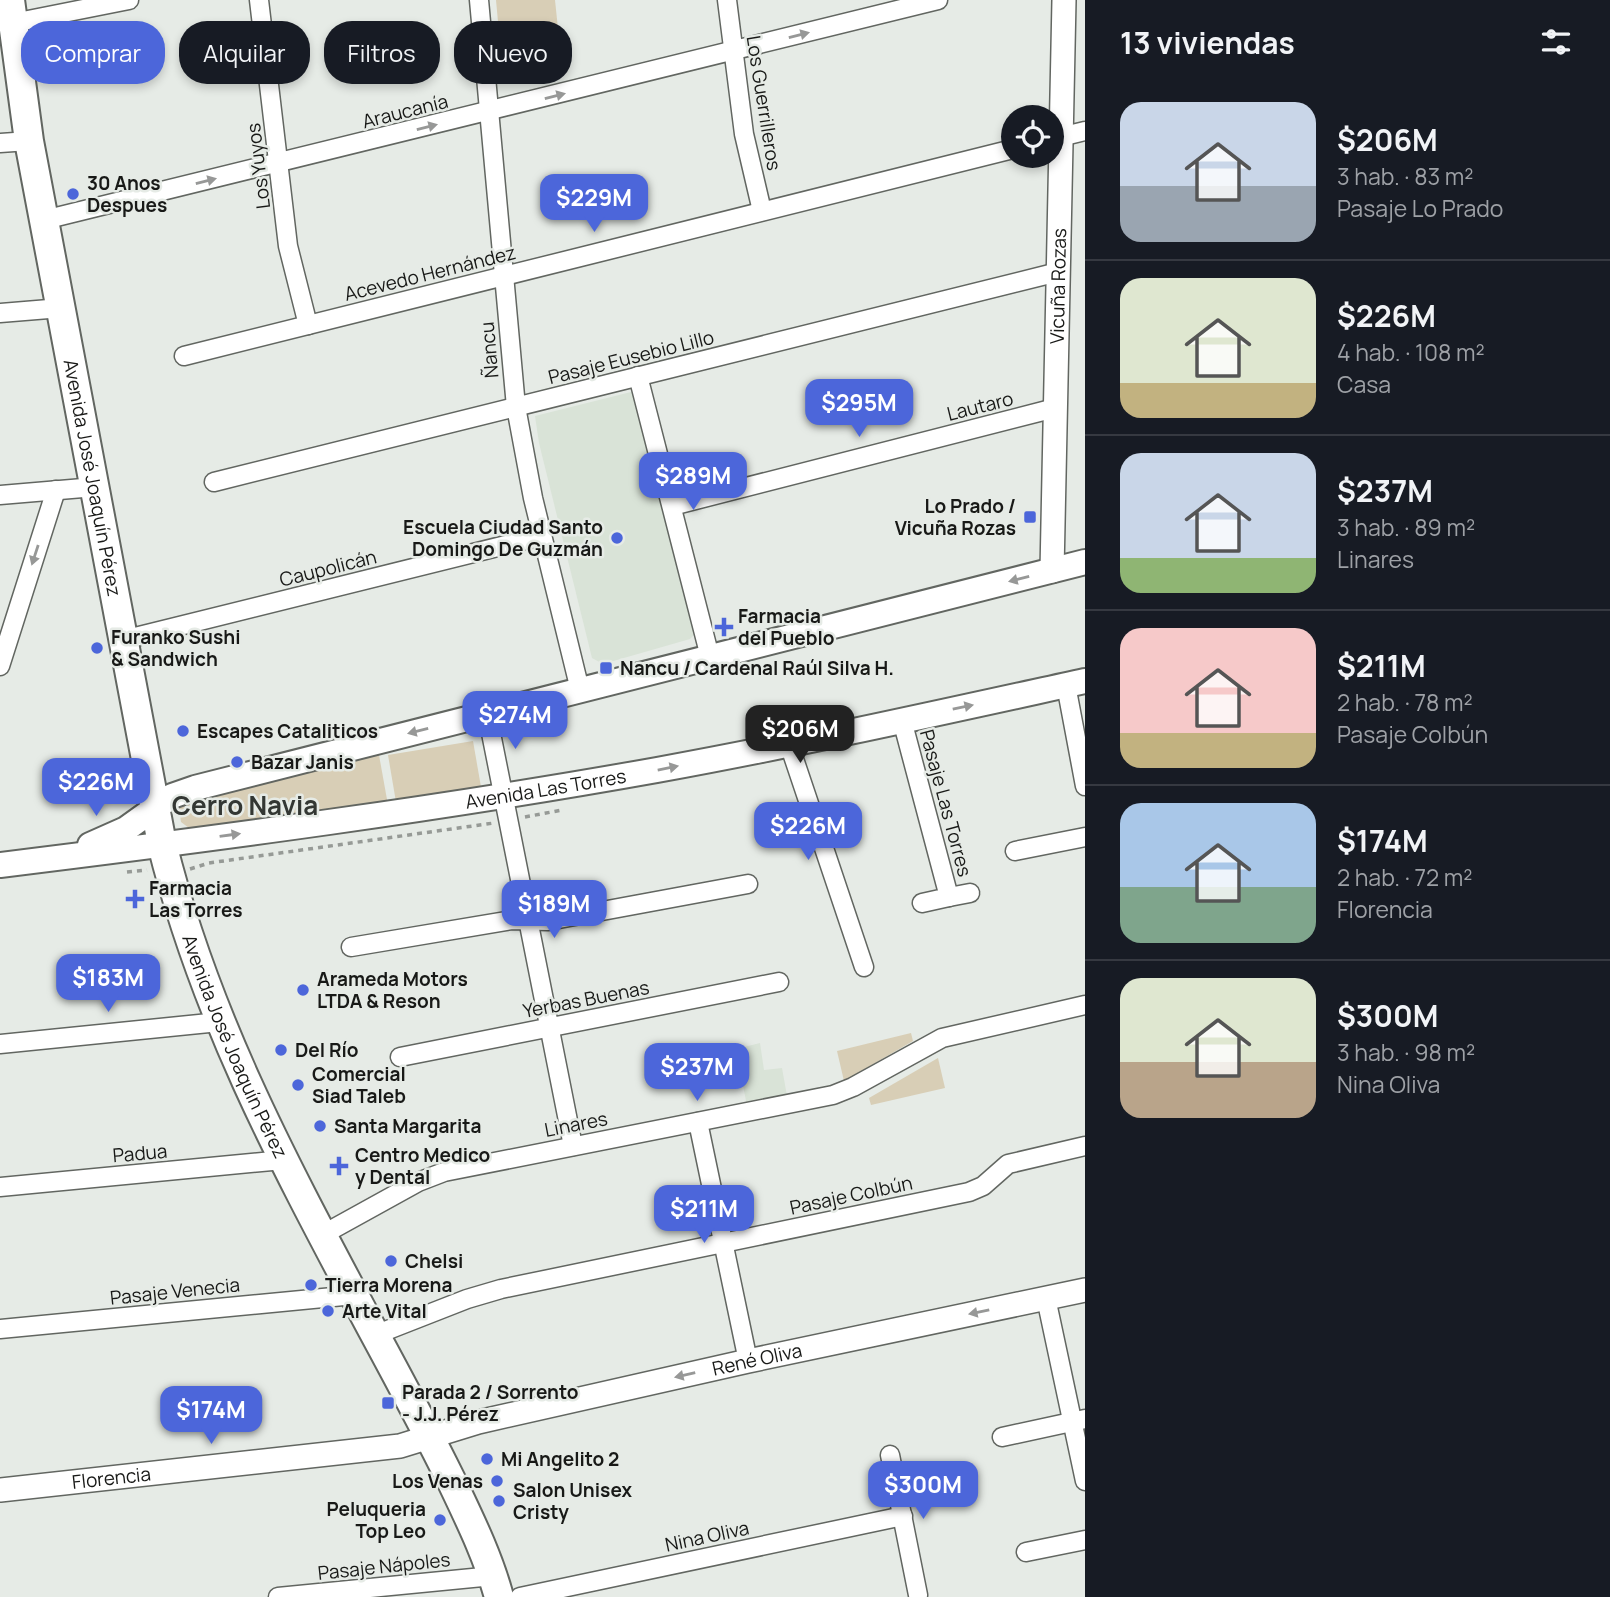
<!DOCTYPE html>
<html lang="es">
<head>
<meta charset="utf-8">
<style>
	:root { --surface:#171b24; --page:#20242c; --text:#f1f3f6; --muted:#9ea1a6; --line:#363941; --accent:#4c66da }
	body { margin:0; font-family:Manrope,sans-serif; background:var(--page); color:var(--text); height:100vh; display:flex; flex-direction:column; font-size:26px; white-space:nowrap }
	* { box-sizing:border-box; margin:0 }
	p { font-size:23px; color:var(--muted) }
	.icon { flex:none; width:38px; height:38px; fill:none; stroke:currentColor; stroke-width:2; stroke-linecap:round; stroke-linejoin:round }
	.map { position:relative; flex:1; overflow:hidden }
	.drawer { display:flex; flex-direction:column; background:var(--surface); width:525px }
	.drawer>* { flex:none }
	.banner { position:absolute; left:21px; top:21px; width:665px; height:63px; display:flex; gap:14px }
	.controls { position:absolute; left:1001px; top:105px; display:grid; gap:14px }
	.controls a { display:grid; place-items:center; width:63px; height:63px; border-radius:50%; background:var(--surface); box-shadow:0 4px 10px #0003; font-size:35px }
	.price { position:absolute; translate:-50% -60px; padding:0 16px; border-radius:14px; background:var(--accent); color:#fff; font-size:23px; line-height:46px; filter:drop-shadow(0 2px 4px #0008) }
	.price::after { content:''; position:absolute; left:50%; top:42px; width:21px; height:16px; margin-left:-10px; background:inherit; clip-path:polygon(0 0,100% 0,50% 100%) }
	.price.current { background:#222; color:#fff }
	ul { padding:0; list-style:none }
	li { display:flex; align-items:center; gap:21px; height:175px; padding:0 35px }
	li+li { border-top:2px solid var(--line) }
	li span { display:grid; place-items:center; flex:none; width:196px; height:140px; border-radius:21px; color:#555 }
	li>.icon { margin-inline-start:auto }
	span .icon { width:84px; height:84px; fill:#fffc; stroke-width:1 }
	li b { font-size:30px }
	h2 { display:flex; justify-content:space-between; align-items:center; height:84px; padding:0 35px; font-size:30px }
	.pill { padding:0 24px; border-radius:28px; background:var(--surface); box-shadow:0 4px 10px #0003; font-size:24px; line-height:63px }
	.pill.current { background:var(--accent); color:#fff }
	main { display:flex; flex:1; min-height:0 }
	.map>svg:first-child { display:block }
	.built { fill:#d9e3d7 }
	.green { fill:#d8ceb6 }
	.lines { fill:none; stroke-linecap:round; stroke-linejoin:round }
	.minor-casing { stroke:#626661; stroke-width:21 }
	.tertiary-casing { stroke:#626661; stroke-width:26 }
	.secondary-casing { stroke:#626661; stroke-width:28 }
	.primary-casing { stroke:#626661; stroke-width:32 }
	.path { stroke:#969a96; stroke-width:3.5; stroke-dasharray:5 5; stroke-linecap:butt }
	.minor { stroke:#fff; stroke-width:18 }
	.tertiary { stroke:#fff; stroke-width:23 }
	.secondary { stroke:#fff; stroke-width:24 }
	.primary { stroke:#fff; stroke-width:28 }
	.oneway { fill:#979897 }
	.poi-dot { fill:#4c66da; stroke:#e6ebe6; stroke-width:2.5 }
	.labels { text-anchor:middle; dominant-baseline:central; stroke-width:5; stroke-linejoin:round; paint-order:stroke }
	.street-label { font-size:19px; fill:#181917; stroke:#e6ebe6 }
	.poi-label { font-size:19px; font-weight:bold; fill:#181917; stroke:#e6ebe6; text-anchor:start }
	.district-label { font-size:26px; font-weight:bold; fill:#333733; stroke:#e6ebe6 }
</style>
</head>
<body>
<main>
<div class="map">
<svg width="1085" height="1597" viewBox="0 0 1085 1597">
	<rect width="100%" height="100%" fill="#e6ebe6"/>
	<g class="built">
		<polygon points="635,391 697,632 690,639 603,664 592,658 539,443 535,416"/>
		<polygon points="760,1043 764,1070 782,1068 787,1096 747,1106 736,1049"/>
	</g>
	<g class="green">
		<polygon points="496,0 555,0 560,48 501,54"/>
		<polygon points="473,741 481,787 396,802 388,755"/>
		<polygon points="379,755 388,805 193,831 181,822 179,808 197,799"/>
		<polygon points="911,1033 913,1041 844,1081 837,1051"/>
		<polygon points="938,1058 945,1088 871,1105 869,1098"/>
	</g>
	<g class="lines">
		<defs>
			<g id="minor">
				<polyline points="259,0 288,246 308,325"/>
				<polyline points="479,0 516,407 533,498 580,690"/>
				<polyline points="727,0 744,134 762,211"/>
				<polyline points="13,23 129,0"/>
				<polyline points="1052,139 1085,131"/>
				<polyline points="0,143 29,141"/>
				<polyline points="44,220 938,0"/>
				<polyline points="0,313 61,308"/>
				<polyline points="184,356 1013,149"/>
				<polyline points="638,376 710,657"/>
				<polyline points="214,482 1058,272"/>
				<polyline points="0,495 95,487"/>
				<polyline points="672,506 1055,408"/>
				<polyline points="123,640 542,536"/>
				<polyline points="0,666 56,490"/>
				<polyline points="1066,685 1085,786"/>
				<polyline points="487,713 573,1146"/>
				<polyline points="902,720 949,897 922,903"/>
				<polyline points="789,744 864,967"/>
				<polyline points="1015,851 1085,837"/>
				<polyline points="949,897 970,893"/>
				<polyline points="351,947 512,920 548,921 748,884"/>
				<polyline points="0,1044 219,1022"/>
				<polyline points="400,1057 779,982"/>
				<polyline points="698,1122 748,1361"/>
				<polyline points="0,1187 283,1160"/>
				<polyline points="322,1235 418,1182 444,1172 833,1095 853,1087 942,1038 1085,1005"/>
				<polyline points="1046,1298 1085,1481"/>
				<polyline points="0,1329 354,1295"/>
				<polyline points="375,1335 467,1299 501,1289 969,1192 983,1186 1008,1164 1085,1146"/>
				<polyline points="1002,1437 1085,1419"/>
				<polyline points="890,1455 918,1595"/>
				<polyline points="1026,1552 1085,1540"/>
				<polyline points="278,1597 493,1576"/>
				<polyline points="520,1597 903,1516"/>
			</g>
			<g id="tertiary">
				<path id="s1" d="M1052,571L1064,0"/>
				<path id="s2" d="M0,1490L400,1446L478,1422L748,1361L1085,1290"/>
			</g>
			<g id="secondary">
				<polyline points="90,845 126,829 172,796 195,788 1085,562"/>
				<path id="s3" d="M0,865C219,838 439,809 657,770C800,744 943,712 1085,681"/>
			</g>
			<g id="primary">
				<path id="s4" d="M10,0L29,141L162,844C206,1021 287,1169 372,1329C399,1379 426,1429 451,1480C469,1518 488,1556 499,1597"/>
			</g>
		</defs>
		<use href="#minor" class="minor-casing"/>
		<use href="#tertiary" class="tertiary-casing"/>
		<use href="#secondary" class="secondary-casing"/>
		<use href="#primary" class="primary-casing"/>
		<g class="path">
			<polyline points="525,817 562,810"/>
			<polyline points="190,869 209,863 494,823"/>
			<polyline points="127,872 147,870"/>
		</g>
		<use href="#minor" class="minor"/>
		<use href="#tertiary" class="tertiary"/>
		<use href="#secondary" class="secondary"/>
		<use href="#primary" class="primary"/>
	</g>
	<defs><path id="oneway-solid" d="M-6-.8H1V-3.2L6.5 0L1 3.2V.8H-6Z" transform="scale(1.75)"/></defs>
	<g class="oneway">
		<use href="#oneway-solid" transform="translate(799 35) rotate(-14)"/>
		<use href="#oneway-solid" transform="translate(555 96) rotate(-14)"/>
		<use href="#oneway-solid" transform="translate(427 127) rotate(-14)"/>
		<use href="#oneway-solid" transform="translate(206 181) rotate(-14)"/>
		<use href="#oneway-solid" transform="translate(35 555) rotate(108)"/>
		<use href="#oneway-solid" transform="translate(1019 579) rotate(166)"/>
		<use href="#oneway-solid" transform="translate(963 707) rotate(-12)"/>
		<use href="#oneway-solid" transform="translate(418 731) rotate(166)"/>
		<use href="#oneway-solid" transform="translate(668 768) rotate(-11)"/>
		<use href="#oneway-solid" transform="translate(230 835) rotate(-8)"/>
		<use href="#oneway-solid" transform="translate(979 1312) rotate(168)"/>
		<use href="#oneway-solid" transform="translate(685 1375) rotate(167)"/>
	</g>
	<g class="poi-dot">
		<circle cx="73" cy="194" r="7"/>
		<rect x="1023" y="510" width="14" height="14" rx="3.5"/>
		<circle cx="617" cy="538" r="7"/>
		<path d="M720.5 616.5h7v7h7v7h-7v7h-7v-7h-7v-7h7z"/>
		<circle cx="97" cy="648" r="7"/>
		<rect x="599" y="661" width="14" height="14" rx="3.5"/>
		<circle cx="183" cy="731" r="7"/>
		<circle cx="237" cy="762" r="7"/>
		<path d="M131.5 888.5h7v7h7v7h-7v7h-7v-7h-7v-7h7z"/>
		<circle cx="303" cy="990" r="7"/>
		<circle cx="281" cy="1050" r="7"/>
		<circle cx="298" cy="1085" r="7"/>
		<circle cx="320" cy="1126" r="7"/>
		<path d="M335.5 1155.5h7v7h7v7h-7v7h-7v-7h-7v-7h7z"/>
		<circle cx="391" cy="1261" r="7"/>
		<circle cx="311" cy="1285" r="7"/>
		<circle cx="328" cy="1311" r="7"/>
		<rect x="381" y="1396" width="14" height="14" rx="3.5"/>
		<circle cx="487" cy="1459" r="7"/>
		<circle cx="497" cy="1481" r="7"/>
		<circle cx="499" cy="1501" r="7"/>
		<circle cx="440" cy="1520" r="7"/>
	</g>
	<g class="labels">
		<g class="street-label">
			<text transform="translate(764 103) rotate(81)">Los Guerrilleros</text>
			<text transform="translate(405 111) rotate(-14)">Araucanía</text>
			<text transform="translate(258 166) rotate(-97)">Los Yuyos</text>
			<text transform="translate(430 273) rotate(-14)">Acevedo Hernández</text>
			<text stroke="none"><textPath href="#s1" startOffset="285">Vicuña Rozas</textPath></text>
			<text transform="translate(489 350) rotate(-95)">Ñancu</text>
			<text transform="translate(631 357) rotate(-14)">Pasaje Eusebio Lillo</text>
			<text transform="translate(980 406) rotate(-14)">Lautaro</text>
			<text stroke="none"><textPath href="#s4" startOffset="485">Avenida José Joaquín Pérez</textPath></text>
			<text transform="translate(328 568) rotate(-14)">Caupolicán</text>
			<text stroke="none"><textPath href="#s3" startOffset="551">Avenida Las Torres</textPath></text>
			<text transform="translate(946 803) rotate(75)">Pasaje Las Torres</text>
			<text transform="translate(586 999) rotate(-11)">Yerbas Buenas</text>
			<text stroke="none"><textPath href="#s4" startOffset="1073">Avenida José Joaquín Pérez</textPath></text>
			<text transform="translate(576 1124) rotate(-11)">Linares</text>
			<text transform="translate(140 1153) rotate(-5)">Padua</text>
			<text transform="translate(851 1195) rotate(-12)">Pasaje Colbún</text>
			<text transform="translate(175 1291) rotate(-6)">Pasaje Venecia</text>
			<text stroke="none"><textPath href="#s2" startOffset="770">René Oliva</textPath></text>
			<text stroke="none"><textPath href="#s2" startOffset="112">Florencia</textPath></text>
			<text transform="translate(707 1536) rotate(-12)">Nina Oliva</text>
			<text transform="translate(384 1566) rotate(-6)">Pasaje Nápoles</text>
		</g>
		<g class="poi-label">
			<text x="87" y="183">30 Anos<tspan x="87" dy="22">Despues</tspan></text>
			<text x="1016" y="506" text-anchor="end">Lo Prado /<tspan x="1016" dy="22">Vicuña Rozas</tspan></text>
			<text x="603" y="527" text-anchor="end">Escuela Ciudad Santo<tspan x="603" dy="22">Domingo De Guzmán</tspan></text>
			<text x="738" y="616">Farmacia<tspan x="738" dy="22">del Pueblo</tspan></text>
			<text x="111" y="637">Furanko Sushi<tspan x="111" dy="22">&amp; Sandwich</tspan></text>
			<text x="620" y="668">Nancu / Cardenal Raúl Silva H.</text>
			<text x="197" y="731">Escapes Cataliticos</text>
			<text x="251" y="762">Bazar Janis</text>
			<text x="149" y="888">Farmacia<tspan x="149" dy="22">Las Torres</tspan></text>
			<text x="317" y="979">Arameda Motors<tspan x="317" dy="22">LTDA &amp; Reson</tspan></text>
			<text x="295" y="1050">Del Río</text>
			<text x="312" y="1074">Comercial<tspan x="312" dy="22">Siad Taleb</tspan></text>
			<text x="334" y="1126">Santa Margarita</text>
			<text x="355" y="1155">Centro Medico<tspan x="355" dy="22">y Dental</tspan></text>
			<text x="405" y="1261">Chelsi</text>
			<text x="325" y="1285">Tierra Morena</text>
			<text x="342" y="1311">Arte Vital</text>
			<text x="402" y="1392">Parada 2 / Sorrento<tspan x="402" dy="22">- J.J. Pérez</tspan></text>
			<text x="501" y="1459">Mi Angelito 2</text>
			<text x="483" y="1481" text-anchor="end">Los Venas</text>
			<text x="513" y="1490">Salon Unisex<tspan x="513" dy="22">Cristy</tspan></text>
			<text x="426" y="1509" text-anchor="end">Peluqueria<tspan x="426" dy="22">Top Leo</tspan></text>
		</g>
		<g class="district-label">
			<text x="245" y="805">Cerro Navia</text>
		</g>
	</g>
</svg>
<div class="controls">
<a><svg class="icon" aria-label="locate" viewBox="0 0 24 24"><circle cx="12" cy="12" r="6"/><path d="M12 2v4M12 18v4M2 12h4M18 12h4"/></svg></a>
</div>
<b class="price" style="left:594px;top:234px">$229M</b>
<b class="price" style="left:859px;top:439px">$295M</b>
<b class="price" style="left:693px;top:512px">$289M</b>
<b class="price" style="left:515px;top:751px">$274M</b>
<b class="price current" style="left:800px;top:765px">$206M</b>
<b class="price" style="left:96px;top:818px">$226M</b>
<b class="price" style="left:808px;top:862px">$226M</b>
<b class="price" style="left:554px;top:940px">$189M</b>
<b class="price" style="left:108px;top:1014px">$183M</b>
<b class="price" style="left:697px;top:1103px">$237M</b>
<b class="price" style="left:704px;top:1245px">$211M</b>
<b class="price" style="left:211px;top:1446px">$174M</b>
<b class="price" style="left:923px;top:1521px">$300M</b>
<div class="banner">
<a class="pill current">Comprar</a>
<a class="pill">Alquilar</a>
<a class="pill">Filtros</a>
<a class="pill">Nuevo</a>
</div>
</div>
<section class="drawer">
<h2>13 viviendas<svg class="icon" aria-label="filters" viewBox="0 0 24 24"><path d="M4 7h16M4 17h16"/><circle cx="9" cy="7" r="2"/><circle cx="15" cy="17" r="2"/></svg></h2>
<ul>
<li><span style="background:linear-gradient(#c9d6e8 60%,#9aa5b1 0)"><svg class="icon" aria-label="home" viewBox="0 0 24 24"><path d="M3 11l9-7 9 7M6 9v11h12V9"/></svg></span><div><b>$206M</b><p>3 hab. · 83 m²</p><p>Pasaje Lo Prado</p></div></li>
<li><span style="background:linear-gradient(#dfe7d0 75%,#c2b280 0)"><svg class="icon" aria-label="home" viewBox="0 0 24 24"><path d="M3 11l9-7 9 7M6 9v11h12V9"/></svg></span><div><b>$226M</b><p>4 hab. · 108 m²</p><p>Casa</p></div></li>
<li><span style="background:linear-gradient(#c9d6e8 75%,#8fb573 0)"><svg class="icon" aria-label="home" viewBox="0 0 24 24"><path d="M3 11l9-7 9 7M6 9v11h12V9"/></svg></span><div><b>$237M</b><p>3 hab. · 89 m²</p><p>Linares</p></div></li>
<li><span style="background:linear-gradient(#f6c9c9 75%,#c2b280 0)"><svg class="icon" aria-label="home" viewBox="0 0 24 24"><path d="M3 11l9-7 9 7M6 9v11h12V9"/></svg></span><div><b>$211M</b><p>2 hab. · 78 m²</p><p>Pasaje Colbún</p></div></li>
<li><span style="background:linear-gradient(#a9c7e8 60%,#7fa58c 0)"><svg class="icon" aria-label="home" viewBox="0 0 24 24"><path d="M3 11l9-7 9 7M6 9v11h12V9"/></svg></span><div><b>$174M</b><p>2 hab. · 72 m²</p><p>Florencia</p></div></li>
<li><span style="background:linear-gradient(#dfe7d0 60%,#b9a48a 0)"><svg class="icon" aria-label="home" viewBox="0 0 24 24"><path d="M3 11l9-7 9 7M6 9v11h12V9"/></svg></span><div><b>$300M</b><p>3 hab. · 98 m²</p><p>Nina Oliva</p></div></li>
</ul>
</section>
</main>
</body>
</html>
